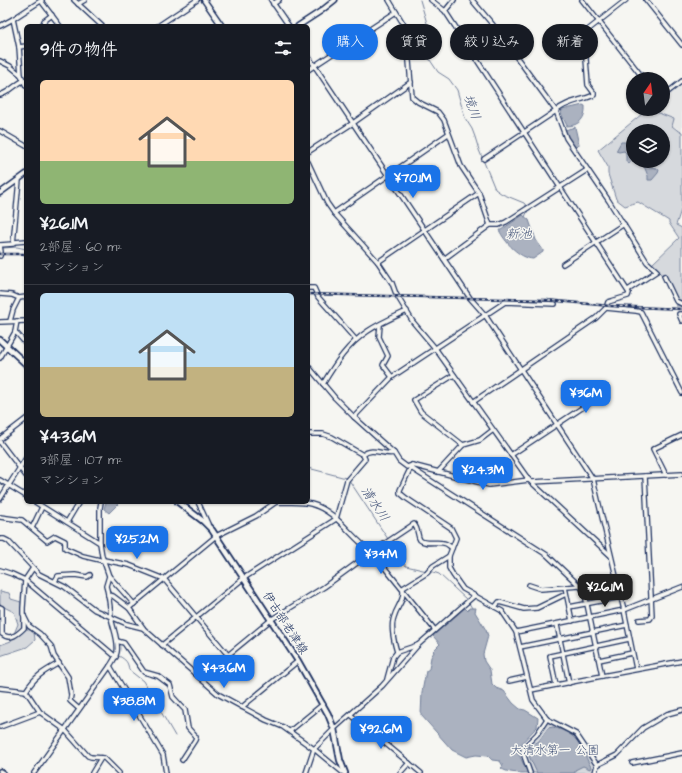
<!DOCTYPE html>
<html lang="ja">
<head>
<meta charset="utf-8">
<style>
	:root { --surface:#171b24; --page:#20242c; --text:#f1f3f6; --muted:#9ea1a6; --line:#363941; --accent:#1a73e8 }
	body { margin:0; font-family:"Architects Daughter","Klee One",sans-serif; background:var(--page); color:var(--text); height:100vh; display:flex; flex-direction:column; font-size:15px; white-space:nowrap }
	* { box-sizing:border-box; margin:0 }
	p { font-size:13px; color:var(--muted) }
	.icon { flex:none; width:22px; height:22px; fill:none; stroke:currentColor; stroke-width:2; stroke-linecap:round; stroke-linejoin:round }
	.map { position:relative; flex:1; overflow:hidden }
	.sheet { position:absolute; left:24px; top:24px; width:286px; height:480px; display:flex; flex-direction:column; background:var(--surface); border-radius:6px; box-shadow:0 1px 3px #0004 }
	.sheet>* { flex:none }
	.guide { position:absolute; left:322px; top:24px; width:300px; height:36px; display:flex; gap:8px }
	.needle { width:26px; rotate:14deg }
	.buttons { position:absolute; left:626px; top:72px; display:grid; gap:8px }
	.buttons a { display:grid; place-items:center; width:44px; height:44px; border-radius:50%; background:var(--surface); box-shadow:0 1px 3px #0004; font-size:20px }
	.price { position:absolute; translate:-50% -34px; padding:0 9px; border-radius:8px; background:var(--accent); color:#fff; font-size:13px; line-height:26px; filter:drop-shadow(0 1px 2px #0008) }
	.price::after { content:''; position:absolute; left:50%; top:24px; width:12px; height:9px; margin-left:-6px; background:inherit; clip-path:polygon(0 0,100% 0,50% 100%) }
	.price.on { background:#222; color:#fff }
	ul { padding:0; list-style:none }
	li { display:grid; align-content:center; gap:8px; height:212px; padding:0 16px }
	li+li { border-top:1px solid var(--line) }
	li span { display:grid; place-items:center; height:124px; border-radius:6px; color:#555 }
	li>.icon { margin-inline-start:auto }
	span .icon { width:72px; height:72px; fill:#fffc; stroke-width:1 }
	li b { font-size:17px }
	h2 { display:flex; justify-content:space-between; align-items:center; height:48px; padding:0 16px; font-size:17px }
	.tag { padding:0 14px; border-radius:18px; background:var(--surface); box-shadow:0 1px 3px #0004; font-size:14px; line-height:36px }
	.tag.on { background:var(--accent); color:#fff }
	.map>svg:first-child { display:block }
	.built { fill:#e6e7e7 }
	.green { fill:#d6d9dd; stroke:#78849e; fill-rule:evenodd }
	.water { fill:#abb2c0; stroke:#717e99 }
	.lines { fill:none; stroke-linecap:round; stroke-linejoin:round }
	.stream { stroke:#717e99; stroke-width:1 }
	.minor-casing { stroke:#1b2f5e; stroke-width:6 }
	.tertiary-casing { stroke:#1b2f5e; stroke-width:7 }
	.secondary-casing { stroke:#1b2f5e; stroke-width:8 }
	.minor { stroke:#f6f6f2; stroke-width:3.5 }
	.tertiary { stroke:#f6f6f2; stroke-width:4 }
	.secondary { stroke:#f6f6f2; stroke-width:4.5 }
	.rail-casing { stroke:#1b2f5e; stroke-width:2.5 }
	.rail { stroke:#f6f6f2; stroke-width:1; stroke-dasharray:3; stroke-linecap:butt }
	.labels { text-anchor:middle; dominant-baseline:central; stroke-width:3; stroke-linejoin:round; paint-order:stroke }
	.street-label { font-size:12px; fill:#1b2f5e; stroke:#f6f6f2 }
	.park-label { font-size:12px; fill:#405177; stroke:#f6f6f2 }
	.water-label { font-size:13px; font-style:italic; fill:#46567b; stroke:#f6f6f2 }
</style>
</head>
<body>
<div class="map">
<svg width="682" height="773" viewBox="0 0 682 773">
	<rect width="100%" height="100%" fill="#f6f6f2"/>
	<filter id="ink" filterUnits="userSpaceOnUse"><feTurbulence type="fractalNoise" baseFrequency=".025" numOctaves="2"/><feDisplacementMap in="SourceGraphic" scale="8" xChannelSelector="R" yChannelSelector="G"/><feConvolveMatrix kernelMatrix="1 2 1 2 8 2 1 2 1" color-interpolation-filters="sRGB"/></filter>
	<g filter="url(#ink)">
		<polygon class="built" points="682,83 682,131 672,126 674,119 649,109 663,109 663,98"/>
		<g class="green">
			<path d="M648,109L674,119L672,126L677,130L682,132V207L676,225L682,228V306H676L661,274L652,264L679,238L669,223V221L638,202L625,206L616,199L608,174V167L598,150ZM633,131H663V161H633Z"/>
			<polygon points="0,591 9,593 11,599 21,602 22,615 27,629 34,632 35,640 27,647 0,656 0,645 11,641 18,624 14,612 0,605"/>
			<polygon points="548,721 574,733 596,765 594,773 533,773 525,755 526,747 537,736"/>
		</g>
		<g class="water">
			<path d="M583,105L585,106C586,118 579,126 567,126L561,113L562,110Z"/>
			<polygon points="575,127 579,145 574,148 569,140 565,130"/>
			<polygon points="621,142 625,142 629,148 633,150 633,160 629,164 626,161 626,153 624,151 619,152 616,151"/>
			<polygon points="642,161 644,161 649,167 656,168 659,170 658,173 652,180 648,180 648,176"/>
			<path d="M523,215L529,220L536,240L543,250V252L533,259C519,258 505,242 499,230H501Z"/>
			<polygon points="106,502 120,502 109,513 104,509"/>
			<path d="M465,608L468,611L469,608H476L475,612L486,630L488,636L483,654L484,661L490,670L492,684L496,688L504,691L513,703L520,709L525,710L538,718L537,727L518,747L517,751L528,773C519,773 506,773 501,768L503,766L500,761L492,760L488,756L476,755L466,757L452,750L421,715L422,692L426,671L429,669L431,657L434,652L433,651L440,644L433,636Z"/>
			<path d="M553,727C559,729 566,731 571,735C581,742 585,757 591,767L590,769L583,766L575,770V773H537L527,752L528,748L539,741L548,728Z"/>
		</g>
		<g class="lines">
			<g class="stream">
				<polyline points="420,0 432,40 432,48 428,57 438,72 449,79 457,90 465,118 472,129 475,137 479,150 495,189 502,194 524,203 527,207"/>
				<polyline points="525,217 528,210"/>
				<polyline points="3,248 17,247 26,249"/>
				<polyline points="308,468 346,478"/>
				<polyline points="349,480 388,539"/>
				<polyline points="389,542 406,566 427,571"/>
				<polyline points="430,571 439,574 467,600 472,608"/>
				<path d="M119,656C126,660 128,662 129,670L143,681L175,736"/>
			</g>
			<defs>
				<g id="minor">
					<polyline points="74,0 102,26"/>
					<polyline points="271,0 289,26"/>
					<polyline points="389,0 404,25 407,37 412,97 418,102 438,112 444,120 461,166 479,193 490,225"/>
					<polyline points="431,0 445,11 629,293 628,296 608,302 606,308 596,318 473,402"/>
					<polyline points="472,0 493,25 556,111 566,138 609,201 647,262 657,271 628,290"/>
					<polyline points="582,0 644,79"/>
					<polyline points="646,0 682,45"/>
					<polyline points="41,1 60,26"/>
					<polyline points="78,4 85,0"/>
					<polyline points="273,4 279,0"/>
					<polyline points="445,11 454,0"/>
					<polyline points="13,19 19,47 21,75"/>
					<polyline points="0,26 13,19 42,0"/>
					<polyline points="42,26 44,21 52,15"/>
					<polyline points="158,26 197,0"/>
					<polyline points="19,47 26,46"/>
					<polyline points="308,56 470,298 485,315 593,479 624,610 636,669"/>
					<polyline points="0,61 10,66 21,75 26,86"/>
					<polyline points="308,70 396,12"/>
					<path d="M0,95C11,92 18,81 26,80"/>
					<polyline points="663,96 682,81"/>
					<polyline points="0,131 26,146"/>
					<polyline points="308,152 353,123 411,82"/>
					<path d="M484,159L556,111C567,101 581,101 594,95V93L588,85L584,33L626,0"/>
					<polyline points="308,162 327,203 334,213 378,262 392,283 396,294 413,322 435,348 529,480 610,555"/>
					<polyline points="334,213 448,134"/>
					<polyline points="14,242 26,241"/>
					<polyline points="0,245 13,244 19,180"/>
					<polyline points="0,256 1,252 0,245"/>
					<polyline points="444,259 490,225 499,225 506,222 587,170"/>
					<polyline points="378,262 479,193"/>
					<polyline points="563,264 624,224"/>
					<polyline points="664,276 676,301 682,304"/>
					<polyline points="308,288 314,288 318,297 356,340"/>
					<polyline points="0,294 12,295 19,298 13,310 10,321"/>
					<polyline points="19,298 26,297"/>
					<polyline points="606,308 636,311 641,312 682,393"/>
					<polyline points="682,314 679,314 682,321"/>
					<polyline points="0,322 26,321"/>
					<polyline points="380,325 379,337 388,356 383,365 392,377"/>
					<path d="M15,332C20,335 21,340 26,343"/>
					<polyline points="0,358 15,332 17,321"/>
					<polyline points="308,366 335,398 354,417 394,453 399,461 407,467 412,465 489,485 529,480"/>
					<polyline points="454,375 414,400 421,412 463,445"/>
					<path d="M323,384C335,364 348,344 368,331C380,323 394,317 407,311"/>
					<polyline points="354,417 392,377 502,304 505,302 555,304"/>
					<polyline points="0,439 26,419"/>
					<polyline points="0,442 26,476"/>
					<path d="M363,455C372,446 384,456 394,453"/>
					<polyline points="511,455 606,392"/>
					<polyline points="412,465 400,490 400,493 406,498 451,528 456,538 449,556 449,568 453,575 463,589 502,611 516,632 533,700 547,719 576,734 597,765 595,773"/>
					<polyline points="411,468 547,555 584,590 602,676 682,661"/>
					<polyline points="438,472 463,445 480,440 493,430"/>
					<polyline points="666,475 653,449 682,435"/>
					<polyline points="0,480 26,496"/>
					<polyline points="532,482 682,474"/>
					<polyline points="0,499 26,458"/>
					<polyline points="35,502 100,543"/>
					<polyline points="198,502 208,524"/>
					<polyline points="276,502 256,516 216,536 129,608 144,629 218,694 266,720 283,727 314,749 342,772 345,773"/>
					<path d="M277,502C288,503 300,501 311,504C337,511 351,538 372,552L435,630"/>
					<polyline points="0,517 22,520 47,541 55,536 65,541 65,548 83,556 104,561"/>
					<polyline points="67,522 79,502"/>
					<polyline points="32,528 42,507"/>
					<polyline points="0,539 4,539 8,541 39,574 65,587 95,610 127,624 143,628"/>
					<polyline points="104,560 129,565 164,579 228,655"/>
					<polyline points="33,568 25,580 23,608 23,614 29,626 40,634 51,646 54,656 68,677 71,695 70,701 79,709"/>
					<polyline points="0,570 12,574 25,580 116,657"/>
					<polyline points="109,576 134,604"/>
					<polyline points="55,581 58,576 75,575 87,577 90,575"/>
					<polyline points="529,585 541,589 580,586"/>
					<polyline points="565,587 572,621"/>
					<polyline points="403,588 427,573 433,566 449,556"/>
					<polyline points="108,595 113,596 129,608"/>
					<path d="M0,607L2,608V634C10,641 18,634 24,628V616"/>
					<polyline points="495,607 499,602 524,609 537,608 566,594"/>
					<polyline points="569,607 621,597"/>
					<polyline points="639,620 650,619 652,616 645,476"/>
					<polyline points="557,625 569,683"/>
					<polyline points="516,632 624,610 682,587"/>
					<polyline points="117,641 124,643 144,672 158,676 170,685 173,697 185,710 188,728 196,737 195,740 182,760"/>
					<polyline points="162,645 244,578 336,519 347,480 365,459 363,455 332,437 323,434 308,434"/>
					<polyline points="520,647 627,625"/>
					<polyline points="397,652 418,645"/>
					<polyline points="599,660 632,653"/>
					<polyline points="110,666 163,755 166,773"/>
					<path d="M200,678L272,619L324,587L372,552L414,524C419,530 417,536 420,540C425,545 437,541 443,543C447,543 449,546 452,548"/>
					<path d="M387,679L393,657L397,652C394,642 390,627 394,617C397,606 404,602 403,589"/>
					<polyline points="509,681 527,677"/>
					<polyline points="556,685 550,656 629,639"/>
					<polyline points="0,688 26,691 40,712 65,730 88,756 91,757 104,758 119,773"/>
					<polyline points="531,690 602,676"/>
					<path d="M26,691C35,676 45,671 59,663"/>
					<polyline points="242,707 298,661"/>
					<polyline points="351,715 421,773"/>
					<polyline points="0,727 40,712"/>
					<polyline points="290,731 323,704"/>
					<polyline points="632,763 682,753"/>
					<polyline points="597,765 617,755 643,728 667,714 682,710"/>
					<polyline points="0,771 3,773"/>
					<path d="M34,773L110,666C113,661 116,657 117,652C119,640 113,629 111,617C110,607 109,595 106,586L109,576L102,556L100,543V508L101,502"/>
					<polyline points="92,773 101,758"/>
					<polyline points="306,773 314,749 334,729 382,686 418,645 474,596"/>
					<polyline points="400,773 409,763"/>
					<polyline points="530,773 523,753 523,750 524,747 537,734 547,719"/>
				</g>
				<g id="tertiary">
					<polyline points="204,0 222,26"/>
					<polyline points="298,26 321,11 335,0"/>
					<polyline points="0,193 26,174"/>
				</g>
				<g id="secondary">
					<polyline points="0,340 26,364"/>
					<polyline points="178,502 203,521 212,530 298,661 328,714 334,729 340,760 345,773"/>
				</g>
			</defs>
			<use href="#minor" class="minor-casing"/>
			<use href="#tertiary" class="tertiary-casing"/>
			<use href="#secondary" class="secondary-casing"/>
			<use href="#minor" class="minor"/>
			<use href="#tertiary" class="tertiary"/>
			<use href="#secondary" class="secondary"/>
			<defs>
				<g id="rail">
					<polyline points="0,254 26,254"/>
					<polyline points="308,294 547,300 610,306 682,309"/>
				</g>
			</defs>
			<use href="#rail" class="rail-casing"/>
			<use href="#rail" class="rail"/>
		</g>
	</g>
	<g class="labels">
		<g class="street-label">
			<text transform="translate(285 623) rotate(57)">伊古部老津線</text>
		</g>
		<g class="park-label">
			<text x="555" y="750">大清水第一 公園</text>
		</g>
		<g class="water-label">
			<text transform="translate(472 107) rotate(71)">境川</text>
			<text x="519" y="234">新池</text>
			<text transform="translate(375 504) rotate(56)">清水川</text>
		</g>
	</g>
</svg>
<div class="buttons">
<a><svg class="needle" viewBox="-14 -14 28 28"><path d="M0-13l5 13h-10z" fill="#e53935"/><path d="M0 13l5-13h-10z" fill="#9ea1a6"/></svg></a>
<a><svg class="icon" aria-label="layers" viewBox="0 0 24 24"><path d="M12 4l9 5-9 5-9-5zM3 14l9 5 9-5"/></svg></a>
</div>
<b class="price" style="left:413px;top:199px">¥70.1M</b>
<b class="price" style="left:586px;top:414px">¥36M</b>
<b class="price" style="left:483px;top:491px">¥24.3M</b>
<b class="price" style="left:137px;top:560px">¥25.2M</b>
<b class="price" style="left:381px;top:575px">¥34M</b>
<b class="price on" style="left:605px;top:608px">¥26.1M</b>
<b class="price" style="left:224px;top:689px">¥43.6M</b>
<b class="price" style="left:134px;top:722px">¥38.8M</b>
<b class="price" style="left:381px;top:750px">¥92.6M</b>
<div class="guide">
<a class="tag on">購入</a>
<a class="tag">賃貸</a>
<a class="tag">絞り込み</a>
<a class="tag">新着</a>
</div>
<section class="sheet">
<h2>9件の物件<svg class="icon" aria-label="filters" viewBox="0 0 24 24"><path d="M4 7h16M4 17h16"/><circle cx="9" cy="7" r="2"/><circle cx="15" cy="17" r="2"/></svg></h2>
<ul>
<li><span style="background:linear-gradient(#ffd9b3 65%,#8fb573 0)"><svg class="icon" aria-label="home" viewBox="0 0 24 24"><path d="M3 11l9-7 9 7M6 9v11h12V9"/></svg></span><div><b>¥26.1M</b><p>2部屋 · 60 m²</p><p>マンション</p></div></li>
<li><span style="background:linear-gradient(#bfe0f5 60%,#c2b280 0)"><svg class="icon" aria-label="home" viewBox="0 0 24 24"><path d="M3 11l9-7 9 7M6 9v11h12V9"/></svg></span><div><b>¥43.6M</b><p>3部屋 · 107 m²</p><p>マンション</p></div></li>
</ul>
</section>
</div>
</body>
</html>
